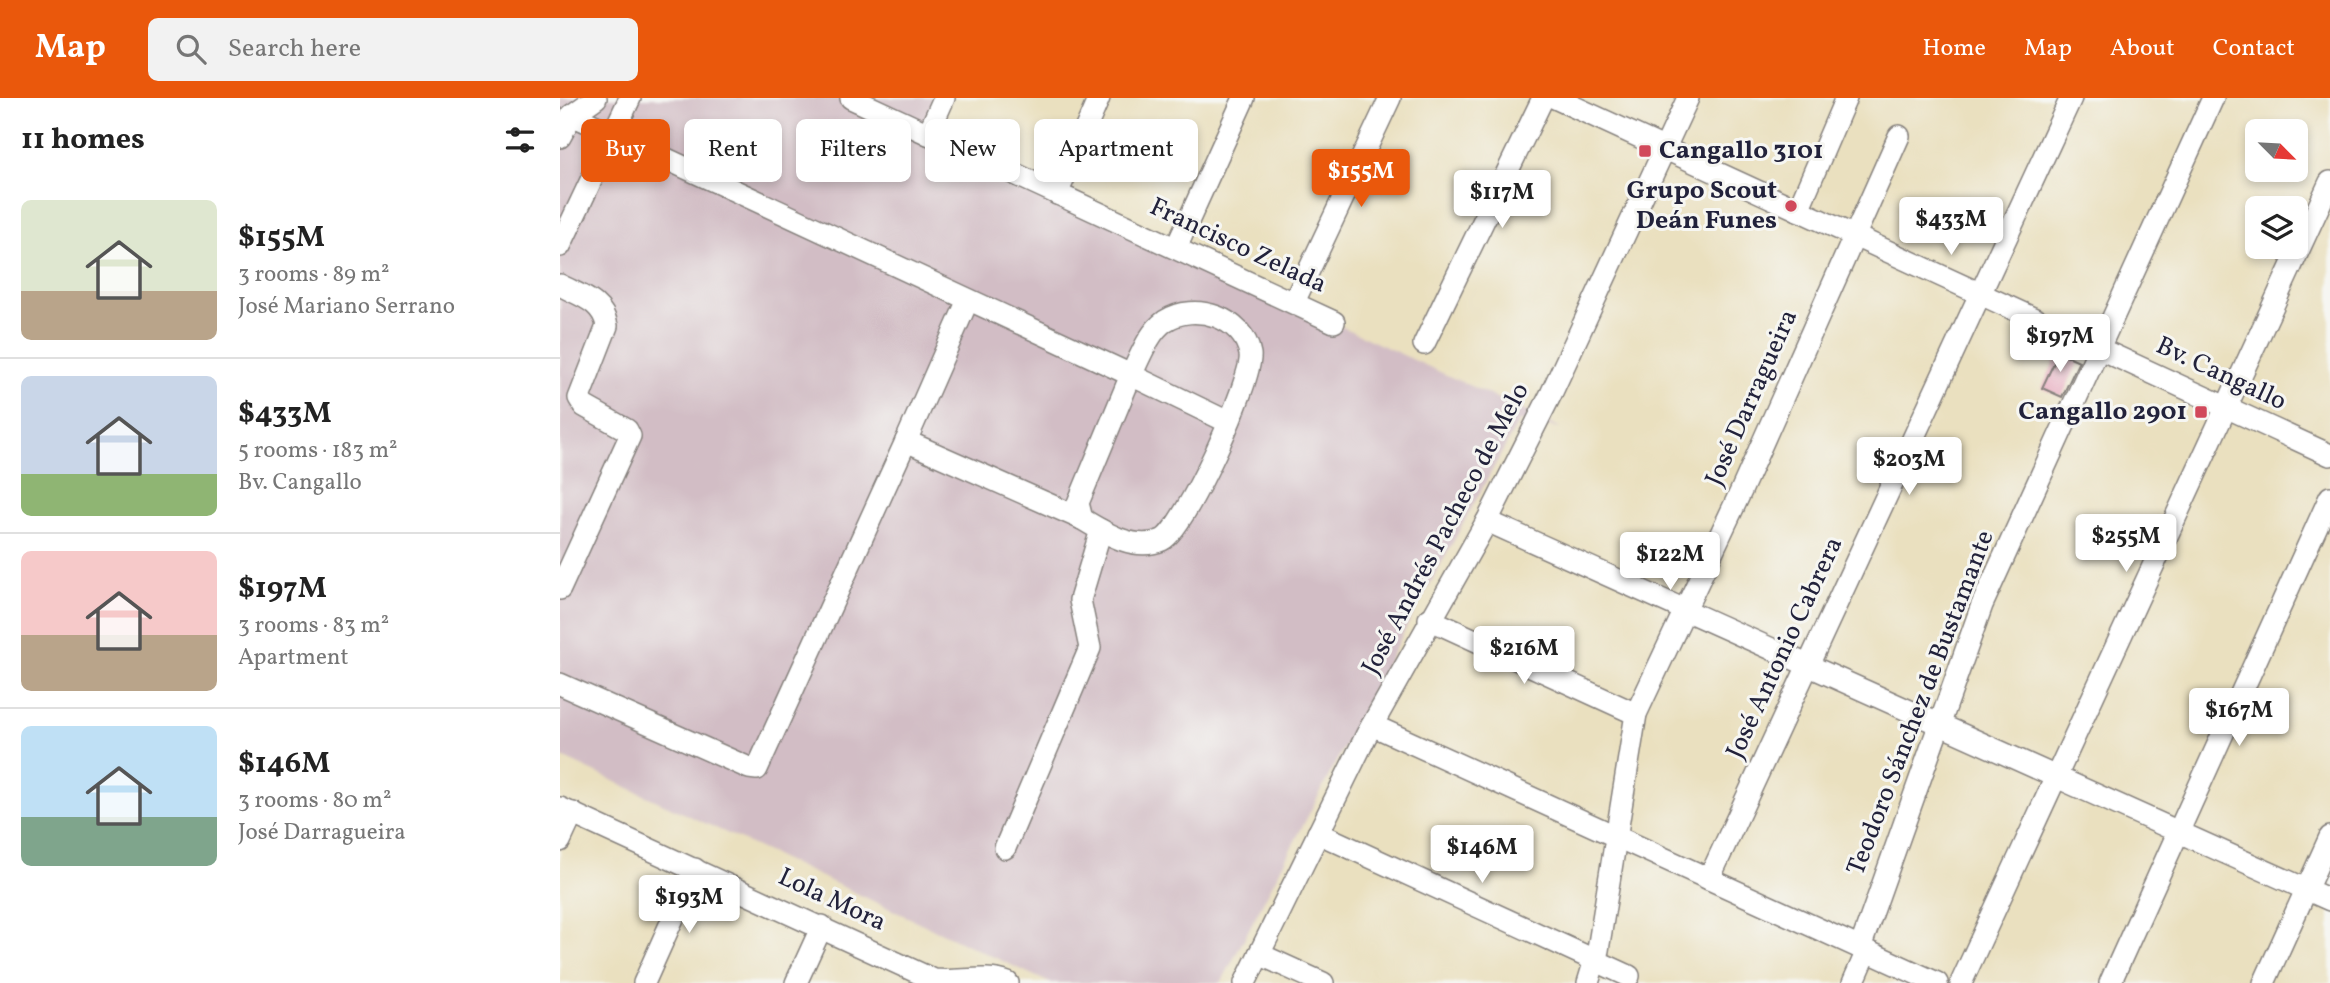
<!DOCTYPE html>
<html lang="en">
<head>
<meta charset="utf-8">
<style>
	:root { --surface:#fff; --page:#f2f2f2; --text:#222; --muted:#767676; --line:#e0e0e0; --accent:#ea580c }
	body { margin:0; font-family:Vollkorn,serif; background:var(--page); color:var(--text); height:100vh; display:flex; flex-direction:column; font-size:26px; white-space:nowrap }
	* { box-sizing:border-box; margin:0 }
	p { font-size:23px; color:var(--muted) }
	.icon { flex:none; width:38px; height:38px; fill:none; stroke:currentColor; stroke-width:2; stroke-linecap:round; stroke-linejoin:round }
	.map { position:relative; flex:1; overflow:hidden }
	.drawer { display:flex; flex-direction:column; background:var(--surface); width:560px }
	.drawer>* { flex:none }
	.top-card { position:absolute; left:21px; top:21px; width:665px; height:63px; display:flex; gap:14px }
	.needle { width:46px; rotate:114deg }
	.fabs { position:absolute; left:1685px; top:21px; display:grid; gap:14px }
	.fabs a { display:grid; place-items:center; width:63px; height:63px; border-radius:10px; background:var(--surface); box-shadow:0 4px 10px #0003; font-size:35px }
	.price { position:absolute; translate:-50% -60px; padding:0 16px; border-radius:7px; background:#fff; color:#222; font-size:23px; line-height:46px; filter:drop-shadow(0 2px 4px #0008) }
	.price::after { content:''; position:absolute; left:50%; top:42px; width:21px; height:16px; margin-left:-10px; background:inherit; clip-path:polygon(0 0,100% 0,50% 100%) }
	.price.selected { background:var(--accent); color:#fff }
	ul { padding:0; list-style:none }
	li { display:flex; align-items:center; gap:21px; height:175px; padding:0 21px }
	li+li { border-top:2px solid var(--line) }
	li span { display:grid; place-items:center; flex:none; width:196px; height:140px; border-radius:10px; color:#555 }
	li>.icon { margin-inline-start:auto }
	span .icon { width:84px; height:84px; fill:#fffc; stroke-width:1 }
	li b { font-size:30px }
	h2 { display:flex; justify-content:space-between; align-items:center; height:84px; padding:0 21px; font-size:30px }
	.pill { padding:0 24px; border-radius:10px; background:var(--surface); box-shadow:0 4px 10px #0003; font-size:24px; line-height:63px }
	.pill.selected { background:var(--accent); color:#fff }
	header { display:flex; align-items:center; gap:42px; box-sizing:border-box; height:98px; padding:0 35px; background:var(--accent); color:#fff }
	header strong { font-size:33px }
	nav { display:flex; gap:38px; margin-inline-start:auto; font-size:24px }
	.search { width:490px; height:63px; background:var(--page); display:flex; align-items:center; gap:18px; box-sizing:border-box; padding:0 24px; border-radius:10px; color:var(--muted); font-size:26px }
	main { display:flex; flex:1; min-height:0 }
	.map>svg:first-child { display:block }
	.industrial { fill:#d2bdc5 }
	.building { fill:#e28dab }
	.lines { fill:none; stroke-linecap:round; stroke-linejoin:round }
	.minor-casing { stroke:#86817d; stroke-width:24 }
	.minor { stroke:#fff; stroke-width:21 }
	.poi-dot { fill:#d1495b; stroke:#f6f6f2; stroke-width:2.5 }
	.labels { text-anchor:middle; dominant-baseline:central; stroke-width:6; stroke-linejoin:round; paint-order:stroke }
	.poi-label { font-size:26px; font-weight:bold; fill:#22223b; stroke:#f6f6f2; text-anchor:end }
	.street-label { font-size:26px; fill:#22223b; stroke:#f6f6f2 }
</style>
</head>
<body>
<header>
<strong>Map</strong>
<div class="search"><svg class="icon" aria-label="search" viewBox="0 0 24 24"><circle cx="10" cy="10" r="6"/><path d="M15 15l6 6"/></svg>Search here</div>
<nav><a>Home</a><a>Map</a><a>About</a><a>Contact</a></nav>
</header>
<main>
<section class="drawer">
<h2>11 homes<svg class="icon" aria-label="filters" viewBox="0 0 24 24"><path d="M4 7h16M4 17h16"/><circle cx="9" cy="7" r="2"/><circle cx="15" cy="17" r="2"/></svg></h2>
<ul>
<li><span style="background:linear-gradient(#dfe7d0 65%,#b9a48a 0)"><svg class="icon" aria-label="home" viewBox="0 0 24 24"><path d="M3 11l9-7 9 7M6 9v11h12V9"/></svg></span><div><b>$155M</b><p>3 rooms · 89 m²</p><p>José Mariano Serrano</p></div></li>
<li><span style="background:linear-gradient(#c9d6e8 70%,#8fb573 0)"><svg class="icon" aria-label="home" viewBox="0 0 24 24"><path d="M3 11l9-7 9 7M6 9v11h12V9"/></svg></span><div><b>$433M</b><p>5 rooms · 183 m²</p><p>Bv. Cangallo</p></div></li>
<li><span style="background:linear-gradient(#f6c9c9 60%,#b9a48a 0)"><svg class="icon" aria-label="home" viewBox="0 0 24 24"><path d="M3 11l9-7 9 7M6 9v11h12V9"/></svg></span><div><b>$197M</b><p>3 rooms · 83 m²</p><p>Apartment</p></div></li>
<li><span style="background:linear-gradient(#bfe0f5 65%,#7fa58c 0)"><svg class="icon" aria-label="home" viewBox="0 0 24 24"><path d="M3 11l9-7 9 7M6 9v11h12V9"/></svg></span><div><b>$146M</b><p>3 rooms · 80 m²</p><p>José Darragueira</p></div></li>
</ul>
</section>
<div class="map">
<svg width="1770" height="885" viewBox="0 0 1770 885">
	<rect width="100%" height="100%" fill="#f6f6f2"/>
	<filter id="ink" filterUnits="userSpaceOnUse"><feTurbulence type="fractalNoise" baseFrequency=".0143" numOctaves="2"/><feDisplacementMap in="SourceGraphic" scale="14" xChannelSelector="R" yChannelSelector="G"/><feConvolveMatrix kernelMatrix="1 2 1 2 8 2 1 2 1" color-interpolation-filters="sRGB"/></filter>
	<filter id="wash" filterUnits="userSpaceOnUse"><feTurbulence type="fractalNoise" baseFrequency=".00686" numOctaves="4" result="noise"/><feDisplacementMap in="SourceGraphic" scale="28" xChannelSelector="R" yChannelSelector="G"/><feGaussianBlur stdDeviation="1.57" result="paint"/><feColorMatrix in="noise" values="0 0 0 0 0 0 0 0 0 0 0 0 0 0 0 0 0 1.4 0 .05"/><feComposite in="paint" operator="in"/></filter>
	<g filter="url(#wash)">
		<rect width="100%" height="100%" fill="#eae0bf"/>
		<polygon class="industrial" points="0,0 374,0 361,34 1001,330 959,323 838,545 661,885 490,885 0,658"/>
		<g id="blocks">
			<polygon class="building" points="1499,254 1519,263 1502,299 1482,290"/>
		</g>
	</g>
	<g filter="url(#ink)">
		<use href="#blocks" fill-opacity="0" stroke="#86817d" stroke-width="2"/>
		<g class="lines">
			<defs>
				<g id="minor">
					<polyline points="291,0 774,224"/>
					<polyline points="995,0 1770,357"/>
					<path d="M12,17L571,277L518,405L522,421C545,435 575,454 602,442C624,432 694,280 690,256C684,220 635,203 605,223C588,235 580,260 571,277L668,324"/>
					<polyline points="368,36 384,0"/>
					<polyline points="0,39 12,17 36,0"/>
					<polyline points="497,96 539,0"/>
					<polyline points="1238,112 1286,0"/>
					<polyline points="0,148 70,0"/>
					<polyline points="616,150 684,0"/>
					<path d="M0,187C20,198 43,203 47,228L19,300L24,308L67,332L70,338L0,491"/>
					<polyline points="408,202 346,343 522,421"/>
					<polyline points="734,204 830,0"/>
					<polyline points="864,246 983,0"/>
					<polyline points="927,423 1770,802"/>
					<polyline points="869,521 1076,616"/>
					<polyline points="0,586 189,670 197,671 346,343"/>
					<polyline points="812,627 1377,885"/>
					<path d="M0,710L374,882C398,885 426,876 448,885"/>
					<polyline points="758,735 1069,878"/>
					<polyline points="0,743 13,715"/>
					<polyline points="445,750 530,550 520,502 541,432"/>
					<polyline points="1149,781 1511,0"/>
					<polyline points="1300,850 1422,507 1653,0"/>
					<polyline points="699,856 763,885"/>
					<polyline points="84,885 135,771"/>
					<polyline points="236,885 262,828"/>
					<polyline points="685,885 806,638 927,423 991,296 1128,0"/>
					<polyline points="1028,885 1038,852 1076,616 1181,393 1339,38"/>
					<polyline points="1293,885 1307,853"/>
					<polyline points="1401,885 1770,84"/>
					<polyline points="1550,885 1770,399"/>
					<polyline points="1704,885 1770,739"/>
				</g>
			</defs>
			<use href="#minor" class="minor-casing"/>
			<use href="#minor" class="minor"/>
		</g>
	</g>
	<g class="poi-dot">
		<rect x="1078" y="46" width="14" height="14" rx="3.5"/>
		<circle cx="1231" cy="108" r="7"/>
		<rect x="1634" y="307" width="14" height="14" rx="3.5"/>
	</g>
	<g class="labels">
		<g class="poi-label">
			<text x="1099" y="53" text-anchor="start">Cangallo 3101</text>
			<text x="1217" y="93">Grupo Scout<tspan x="1217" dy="30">Deán Funes</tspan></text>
			<text x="1627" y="314">Cangallo 2901</text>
		</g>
		<g class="street-label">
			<text transform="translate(678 148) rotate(25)">Francisco Zelada</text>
			<text transform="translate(1661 276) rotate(25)">Bv. Cangallo</text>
			<text transform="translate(1192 300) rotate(-66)">José Darragueira</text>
			<text transform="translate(886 431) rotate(-62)">José Andrés Pacheco de Melo</text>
			<text transform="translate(1225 550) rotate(-65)">José Antonio Cabrera</text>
			<text transform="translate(1361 605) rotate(-69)">Teodoro Sánchez de Bustamante</text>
			<text transform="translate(272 802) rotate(25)">Lola Mora</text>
		</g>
	</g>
</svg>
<div class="fabs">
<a><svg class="needle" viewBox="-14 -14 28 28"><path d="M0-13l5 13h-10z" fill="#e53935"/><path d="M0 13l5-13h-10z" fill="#767676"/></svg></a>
<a><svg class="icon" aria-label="layers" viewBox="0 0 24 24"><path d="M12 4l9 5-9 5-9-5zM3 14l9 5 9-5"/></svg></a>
</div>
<b class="price selected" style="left:801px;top:111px">$155M</b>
<b class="price" style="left:942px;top:132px">$117M</b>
<b class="price" style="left:1391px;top:159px">$433M</b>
<b class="price" style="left:1500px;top:276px">$197M</b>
<b class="price" style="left:1349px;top:399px">$203M</b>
<b class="price" style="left:1566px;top:476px">$255M</b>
<b class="price" style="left:1110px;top:494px">$122M</b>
<b class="price" style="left:964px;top:588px">$216M</b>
<b class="price" style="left:1679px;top:650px">$167M</b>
<b class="price" style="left:922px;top:787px">$146M</b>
<b class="price" style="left:129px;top:837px">$193M</b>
<div class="top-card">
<a class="pill selected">Buy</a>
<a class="pill">Rent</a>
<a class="pill">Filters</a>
<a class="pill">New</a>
<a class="pill">Apartment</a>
</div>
</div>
</main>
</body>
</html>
